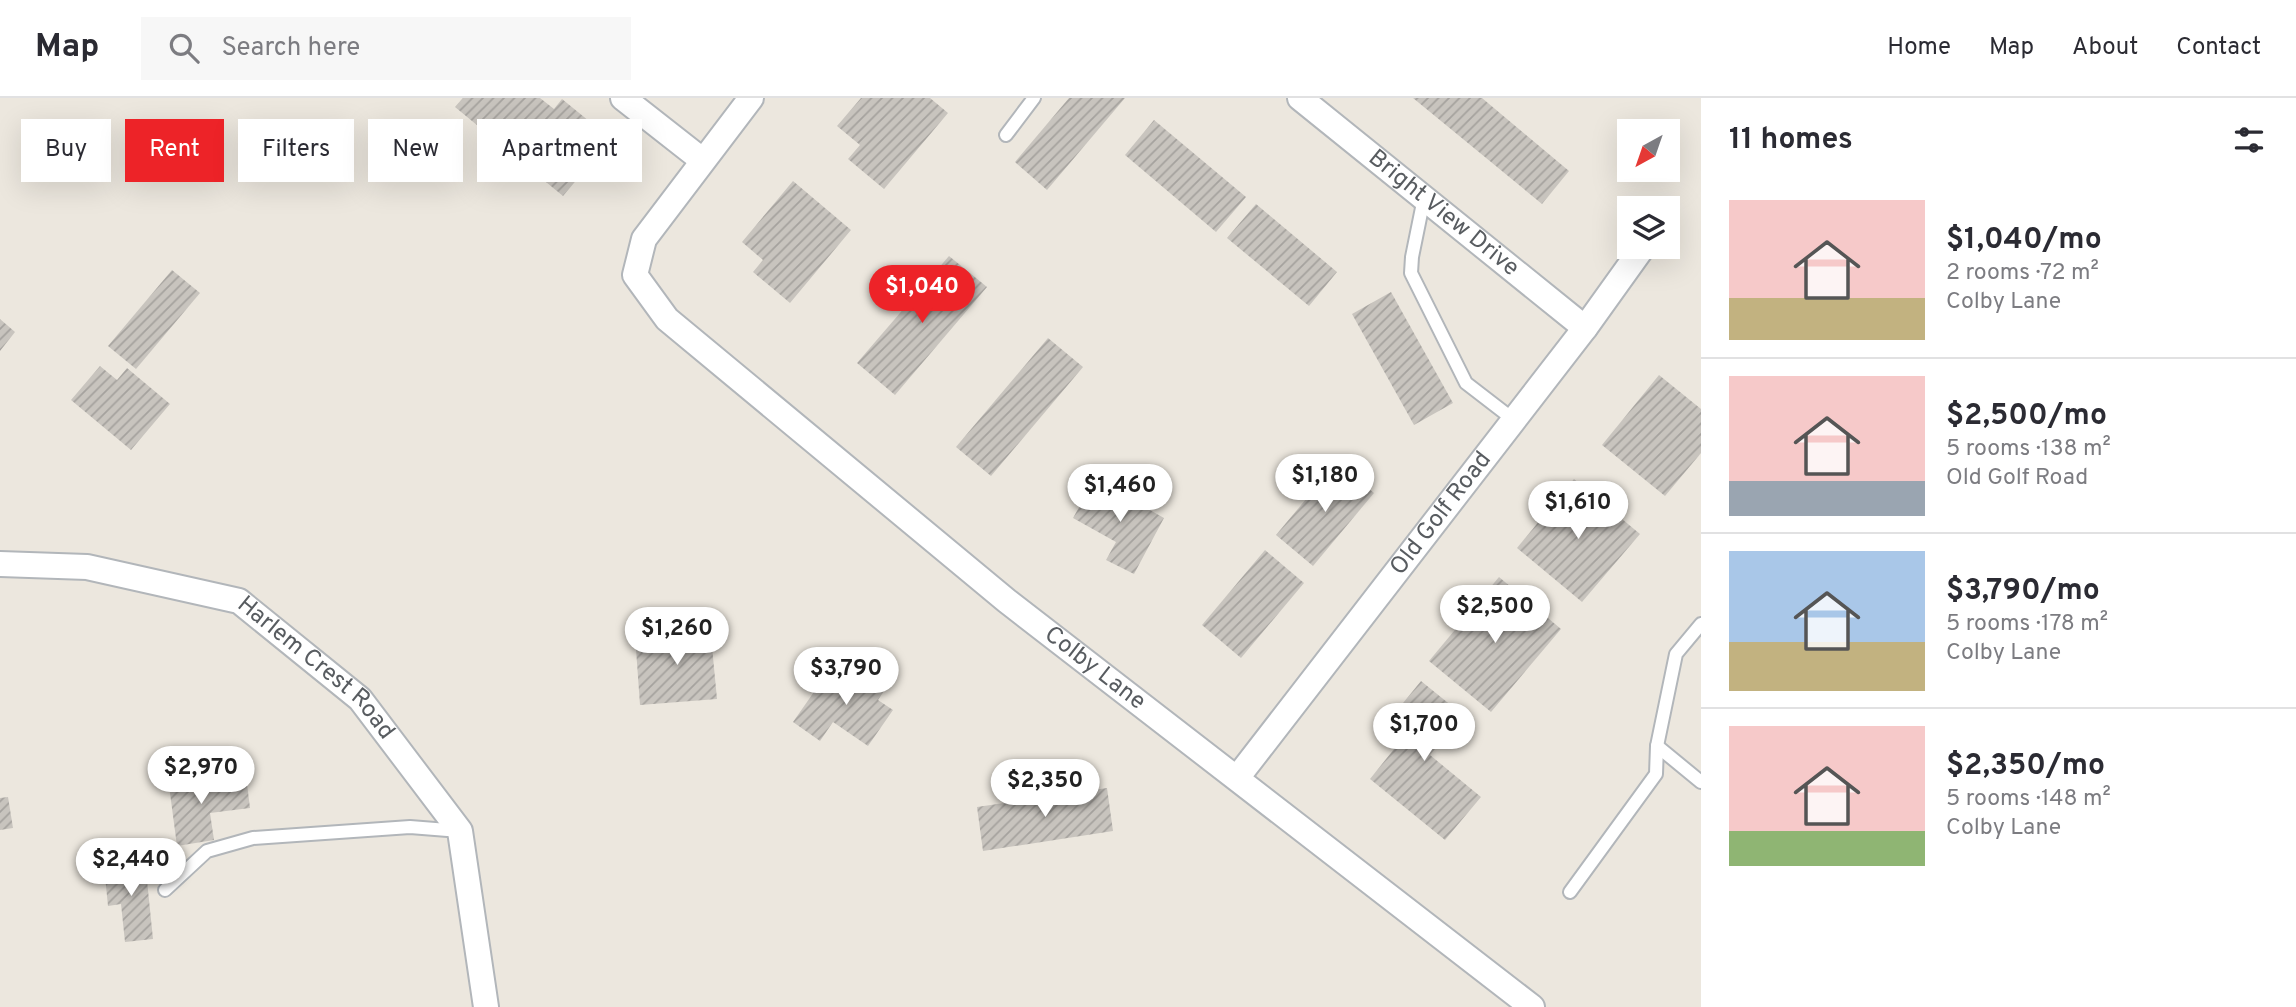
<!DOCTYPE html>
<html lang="en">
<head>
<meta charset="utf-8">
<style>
	:root { --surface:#fff; --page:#f7f7f7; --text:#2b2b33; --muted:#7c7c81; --line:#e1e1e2; --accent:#ed2328 }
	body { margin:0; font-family:Overpass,sans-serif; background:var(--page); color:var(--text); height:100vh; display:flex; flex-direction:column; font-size:26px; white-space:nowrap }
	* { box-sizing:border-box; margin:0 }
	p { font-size:23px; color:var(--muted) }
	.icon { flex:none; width:38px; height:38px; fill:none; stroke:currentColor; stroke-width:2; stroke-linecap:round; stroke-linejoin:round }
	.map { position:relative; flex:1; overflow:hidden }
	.details { display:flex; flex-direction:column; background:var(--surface); width:595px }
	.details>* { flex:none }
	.banner { position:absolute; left:21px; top:21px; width:665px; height:63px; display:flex; gap:14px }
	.needle { width:46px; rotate:220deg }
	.controls { position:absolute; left:1617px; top:21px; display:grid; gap:14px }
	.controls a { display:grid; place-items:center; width:63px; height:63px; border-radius:0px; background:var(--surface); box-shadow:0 7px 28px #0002; font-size:35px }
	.price { position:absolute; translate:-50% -60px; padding:0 16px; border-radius:24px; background:#fff; color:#222; font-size:23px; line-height:46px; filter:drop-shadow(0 2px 4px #0008) }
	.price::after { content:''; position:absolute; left:50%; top:42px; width:21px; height:16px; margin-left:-10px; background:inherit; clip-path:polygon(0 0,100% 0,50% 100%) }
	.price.current { background:var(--accent); color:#fff }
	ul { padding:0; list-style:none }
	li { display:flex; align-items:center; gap:21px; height:175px; padding:0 28px }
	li+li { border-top:2px solid var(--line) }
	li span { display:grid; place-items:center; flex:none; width:196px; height:140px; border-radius:0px; color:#555 }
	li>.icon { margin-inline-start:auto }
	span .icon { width:84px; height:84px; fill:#fffc; stroke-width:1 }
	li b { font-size:30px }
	h2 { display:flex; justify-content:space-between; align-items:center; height:84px; padding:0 28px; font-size:30px }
	.pill { padding:0 24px; border-radius:0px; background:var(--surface); box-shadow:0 7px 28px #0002; font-size:24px; line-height:63px }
	.pill.current { background:var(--accent); color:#fff }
	header { display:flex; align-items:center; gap:42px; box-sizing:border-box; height:98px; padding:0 35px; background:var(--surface); border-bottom:2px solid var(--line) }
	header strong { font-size:33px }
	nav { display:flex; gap:38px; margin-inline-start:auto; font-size:24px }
	.search { width:490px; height:63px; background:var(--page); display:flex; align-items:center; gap:18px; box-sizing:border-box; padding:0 24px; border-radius:0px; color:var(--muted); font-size:26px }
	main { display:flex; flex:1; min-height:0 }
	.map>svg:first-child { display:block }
	.building { fill:url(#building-hatch) }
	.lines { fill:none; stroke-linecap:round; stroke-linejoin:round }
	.service-casing { stroke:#b2b6ba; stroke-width:16 }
	.minor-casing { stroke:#b2b6ba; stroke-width:28 }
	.service { stroke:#fff; stroke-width:12 }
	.minor { stroke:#fff; stroke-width:24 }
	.labels { text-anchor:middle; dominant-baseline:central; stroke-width:7; stroke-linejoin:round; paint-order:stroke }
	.street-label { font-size:24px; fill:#585c60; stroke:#fff }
</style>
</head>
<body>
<header>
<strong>Map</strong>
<div class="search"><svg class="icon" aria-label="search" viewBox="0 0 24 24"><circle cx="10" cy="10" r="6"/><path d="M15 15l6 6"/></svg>Search here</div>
<nav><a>Home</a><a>Map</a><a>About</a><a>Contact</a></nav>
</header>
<main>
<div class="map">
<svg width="1701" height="909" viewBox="0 0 1701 909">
	<defs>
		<pattern id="building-hatch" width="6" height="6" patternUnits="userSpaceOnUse" patternTransform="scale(1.75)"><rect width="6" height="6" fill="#c8c4be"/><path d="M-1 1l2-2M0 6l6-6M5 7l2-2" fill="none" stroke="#a5a29e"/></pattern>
	</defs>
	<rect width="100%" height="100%" fill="#ece7de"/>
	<g class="building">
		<polygon points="463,0 540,0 554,11 562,1 611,41 563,98 455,9"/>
		<polygon points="861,0 930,0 948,15 884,91 848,61 860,47 837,28"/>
		<polygon points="1069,0 1125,0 1047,92 1015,64"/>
		<polygon points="1413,0 1482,0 1569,73 1542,106"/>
		<polygon points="1154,22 1246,99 1216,134 1125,57"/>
		<polygon points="793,83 851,132 790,205 753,174 763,162 742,144"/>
		<polygon points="1256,106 1337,174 1309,208 1227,140"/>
		<polygon points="949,158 987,189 895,297 857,265"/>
		<polygon points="172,172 200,195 136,271 108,248"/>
		<polygon points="1391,194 1453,305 1414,327 1352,216"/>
		<polygon points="0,221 15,234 0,253"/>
		<polygon points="1048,240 1083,269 991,378 956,349"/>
		<polygon points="100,268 117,282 127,270 170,306 131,352 71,302"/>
		<polygon points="1659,277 1701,311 1701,355 1665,398 1602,347"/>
		<polygon points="1337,364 1374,395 1313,468 1276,437"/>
		<polygon points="1095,381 1164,420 1134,476 1106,462 1116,444 1073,420"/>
		<polygon points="1574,381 1640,436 1582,504 1517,450"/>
		<polygon points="1265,452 1304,485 1241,560 1202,527"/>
		<polygon points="1499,479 1561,531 1491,614 1429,563"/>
		<polygon points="710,528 717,601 640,607 636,551 652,550 651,533"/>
		<polygon points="830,571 854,588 866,571 888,587 878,602 893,612 868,648 833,624 820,643 793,624"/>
		<polygon points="1421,583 1463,617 1430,657 1481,699 1445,742 1370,681 1398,646 1381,632"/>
		<polygon points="206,675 208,692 247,686 250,710 210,715 214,742 177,748 168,680"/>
		<polygon points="1107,690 1113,733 983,753 977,709"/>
		<polygon points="8,699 13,730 0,732 0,700"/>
		<polygon points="145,763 153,841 125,844 121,806 108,808 104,768"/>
	</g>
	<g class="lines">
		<defs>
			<g id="service">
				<polyline points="1006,37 1034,0"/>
				<polyline points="1424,100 1412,159 1411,175 1466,285 1514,322"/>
				<polyline points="1657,648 1701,684"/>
				<polyline points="165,792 207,753 253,740 410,729 460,733"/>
				<polyline points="1570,794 1656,676 1657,648 1676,556 1701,526"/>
			</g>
			<g id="minor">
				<polyline points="623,0 702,62"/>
				<path id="s1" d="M751,0L644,141L635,177L667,221L1007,503L1532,909"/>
				<path id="s2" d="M1300,0L1585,230"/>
				<path id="s3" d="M0,466L87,469L239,503L360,601L460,733L486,909"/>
				<path id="s4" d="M1237,680L1585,230L1643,149"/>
			</g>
		</defs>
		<use href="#service" class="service-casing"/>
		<use href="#minor" class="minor-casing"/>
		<use href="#service" class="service"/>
		<use href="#minor" class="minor"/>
	</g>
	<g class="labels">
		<g class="street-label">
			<text stroke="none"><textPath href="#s2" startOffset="184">Bright View Drive</textPath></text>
			<text stroke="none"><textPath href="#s4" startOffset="334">Old Golf Road</textPath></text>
			<text stroke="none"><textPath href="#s1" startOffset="821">Colby Lane</textPath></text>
			<text stroke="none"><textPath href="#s3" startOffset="345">Harlem Crest Road</textPath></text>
		</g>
	</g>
</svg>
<div class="controls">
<a><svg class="needle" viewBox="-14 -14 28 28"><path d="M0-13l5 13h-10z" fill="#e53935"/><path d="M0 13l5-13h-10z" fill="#7c7c81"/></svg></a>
<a><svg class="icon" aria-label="layers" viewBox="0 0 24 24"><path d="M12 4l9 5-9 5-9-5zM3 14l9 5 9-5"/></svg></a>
</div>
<b class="price current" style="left:922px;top:227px">$1,040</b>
<b class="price" style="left:1325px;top:416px">$1,180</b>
<b class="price" style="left:1120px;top:426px">$1,460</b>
<b class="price" style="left:1578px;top:443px">$1,610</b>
<b class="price" style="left:1495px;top:547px">$2,500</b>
<b class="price" style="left:677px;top:569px">$1,260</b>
<b class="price" style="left:846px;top:609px">$3,790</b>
<b class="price" style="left:1424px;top:665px">$1,700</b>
<b class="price" style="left:201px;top:708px">$2,970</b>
<b class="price" style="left:1045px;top:721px">$2,350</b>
<b class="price" style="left:131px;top:800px">$2,440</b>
<div class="banner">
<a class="pill">Buy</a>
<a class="pill current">Rent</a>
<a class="pill">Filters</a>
<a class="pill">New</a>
<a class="pill">Apartment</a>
</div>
</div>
<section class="details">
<h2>11 homes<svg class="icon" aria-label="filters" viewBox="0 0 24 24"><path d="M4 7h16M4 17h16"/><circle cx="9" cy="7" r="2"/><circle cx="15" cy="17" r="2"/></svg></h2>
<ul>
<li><span style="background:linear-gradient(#f6c9c9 70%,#c2b280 0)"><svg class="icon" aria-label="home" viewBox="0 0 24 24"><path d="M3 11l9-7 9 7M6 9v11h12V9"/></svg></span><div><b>$1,040/mo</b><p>2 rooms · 72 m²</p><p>Colby Lane</p></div></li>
<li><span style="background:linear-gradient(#f6c9c9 75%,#9aa5b1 0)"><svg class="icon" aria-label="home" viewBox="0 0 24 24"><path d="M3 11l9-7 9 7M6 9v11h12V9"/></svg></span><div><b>$2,500/mo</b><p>5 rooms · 138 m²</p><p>Old Golf Road</p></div></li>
<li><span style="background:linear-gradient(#a9c7e8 65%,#c2b280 0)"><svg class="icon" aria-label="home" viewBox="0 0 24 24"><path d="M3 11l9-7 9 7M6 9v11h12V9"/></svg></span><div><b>$3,790/mo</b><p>5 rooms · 178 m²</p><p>Colby Lane</p></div></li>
<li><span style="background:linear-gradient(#f6c9c9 75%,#8fb573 0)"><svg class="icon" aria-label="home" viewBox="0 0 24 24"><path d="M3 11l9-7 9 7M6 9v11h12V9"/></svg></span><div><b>$2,350/mo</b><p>5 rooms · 148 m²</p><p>Colby Lane</p></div></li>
</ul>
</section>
</main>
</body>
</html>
